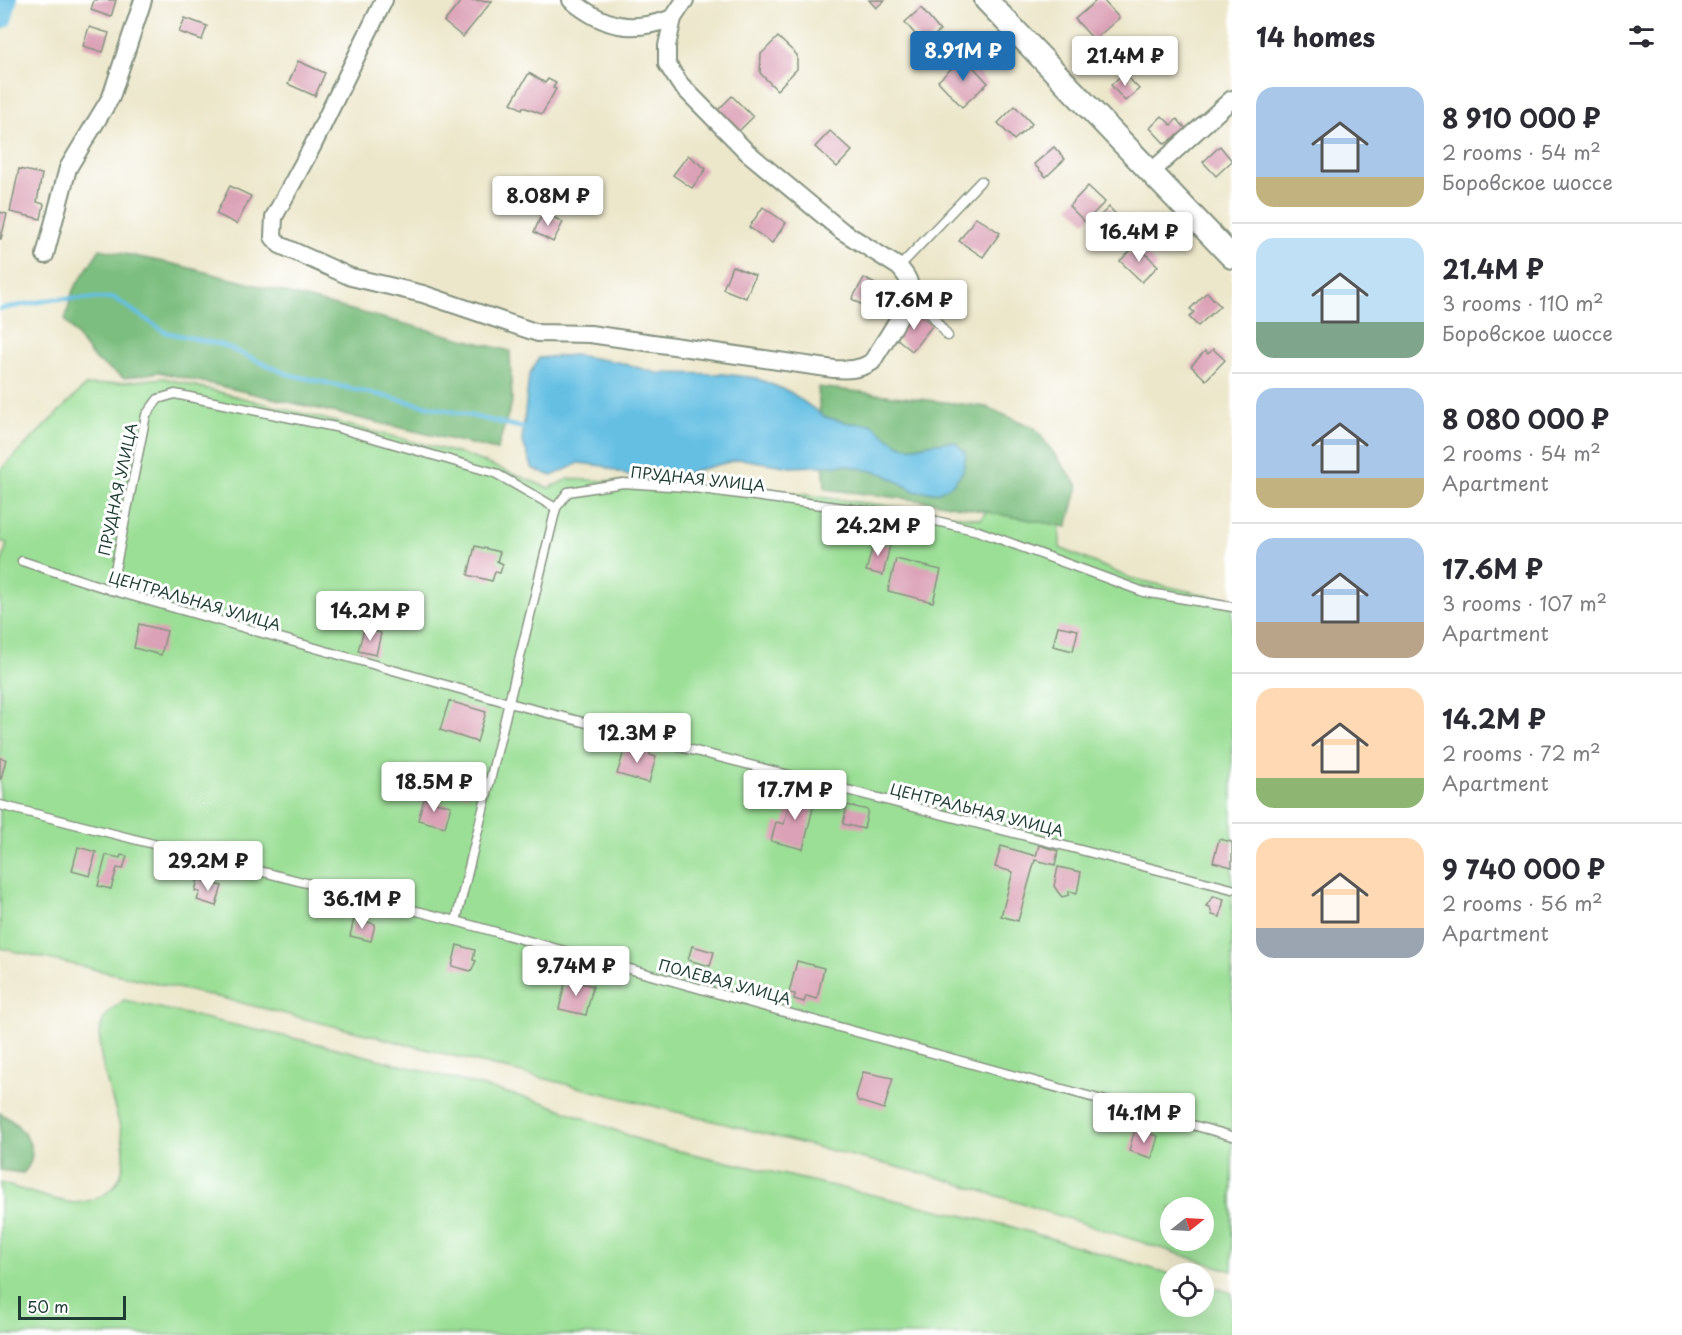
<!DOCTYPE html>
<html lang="en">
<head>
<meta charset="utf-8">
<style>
	:root { --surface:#fff; --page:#f7f7f7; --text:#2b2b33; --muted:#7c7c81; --line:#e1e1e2; --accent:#1f6fb2 }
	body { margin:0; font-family:"Playpen Sans",sans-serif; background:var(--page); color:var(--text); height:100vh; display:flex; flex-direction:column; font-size:22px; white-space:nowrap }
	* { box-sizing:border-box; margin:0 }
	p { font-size:20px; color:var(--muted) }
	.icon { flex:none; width:33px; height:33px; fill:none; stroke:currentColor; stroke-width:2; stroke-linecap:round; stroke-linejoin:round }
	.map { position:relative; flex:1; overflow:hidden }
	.details { display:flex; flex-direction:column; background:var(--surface); width:450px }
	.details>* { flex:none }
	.needle { width:39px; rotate:72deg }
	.buttons { position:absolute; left:1160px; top:1197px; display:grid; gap:12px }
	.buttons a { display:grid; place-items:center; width:54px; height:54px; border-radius:50%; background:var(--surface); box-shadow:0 6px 24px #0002; font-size:30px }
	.scale { position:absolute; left:18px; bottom:15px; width:108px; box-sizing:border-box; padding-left:6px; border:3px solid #1f3d34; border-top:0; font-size:16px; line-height:21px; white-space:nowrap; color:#1f3d34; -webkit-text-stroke:4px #fff; paint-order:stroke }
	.price { position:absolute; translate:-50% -51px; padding:0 14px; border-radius:6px; background:#fff; color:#222; font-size:20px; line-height:39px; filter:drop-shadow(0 2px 3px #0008) }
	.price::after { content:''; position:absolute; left:50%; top:36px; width:18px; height:14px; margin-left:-9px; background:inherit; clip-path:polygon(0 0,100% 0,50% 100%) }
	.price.selected { background:var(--accent); color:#fff }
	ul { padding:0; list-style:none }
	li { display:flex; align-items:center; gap:18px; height:150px; padding:0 24px }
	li+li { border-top:2px solid var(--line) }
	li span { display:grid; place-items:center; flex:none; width:168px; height:120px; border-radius:18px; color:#555 }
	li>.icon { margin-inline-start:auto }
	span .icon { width:72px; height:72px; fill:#fffc; stroke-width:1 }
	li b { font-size:26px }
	h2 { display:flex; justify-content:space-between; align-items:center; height:72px; padding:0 24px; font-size:26px }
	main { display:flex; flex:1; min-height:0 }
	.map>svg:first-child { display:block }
	.green { fill:#9bdf96; stroke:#5d8e65; stroke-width:1.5; fill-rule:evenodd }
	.forest { fill:#7cbe7f; stroke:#4e7e5a; stroke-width:1.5 }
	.water { fill:#65bfe3; stroke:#427e8c; stroke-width:1.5 }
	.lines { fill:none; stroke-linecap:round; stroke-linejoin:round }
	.stream { stroke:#65bfe3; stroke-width:4.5 }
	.river { stroke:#65bfe3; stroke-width:26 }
	.building { fill:#dba1b6 }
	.lane-casing { stroke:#869280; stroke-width:11 }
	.street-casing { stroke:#869280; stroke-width:20 }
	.secondary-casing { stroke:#869280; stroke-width:26 }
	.lane { stroke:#fff; stroke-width:8 }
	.street { stroke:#fff; stroke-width:16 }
	.secondary { stroke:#fff; stroke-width:22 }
	.labels { text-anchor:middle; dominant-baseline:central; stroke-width:6; stroke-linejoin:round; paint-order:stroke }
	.street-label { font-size:15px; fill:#1f3d34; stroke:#fff }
</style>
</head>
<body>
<main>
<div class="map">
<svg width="1232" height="1335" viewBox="0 0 1232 1335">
	<rect width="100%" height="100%" fill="#fff"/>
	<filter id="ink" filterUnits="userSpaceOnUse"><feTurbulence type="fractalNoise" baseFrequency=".0167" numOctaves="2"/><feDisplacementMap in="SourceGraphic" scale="12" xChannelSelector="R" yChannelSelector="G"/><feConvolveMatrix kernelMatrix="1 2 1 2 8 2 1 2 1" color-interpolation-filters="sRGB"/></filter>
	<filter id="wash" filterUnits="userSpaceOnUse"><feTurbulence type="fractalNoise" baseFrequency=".008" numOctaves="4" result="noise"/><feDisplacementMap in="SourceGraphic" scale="24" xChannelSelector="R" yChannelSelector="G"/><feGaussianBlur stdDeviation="1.35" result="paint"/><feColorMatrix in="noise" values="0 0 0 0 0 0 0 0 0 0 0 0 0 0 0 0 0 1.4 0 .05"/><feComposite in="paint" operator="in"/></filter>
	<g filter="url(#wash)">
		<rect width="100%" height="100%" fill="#ece7cb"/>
		<g class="green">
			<path d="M164,378L465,455L549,488L568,479L755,488L981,519L1032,448L1059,459L1060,548L1130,578L1232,601V1271L941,1178L226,999L0,948V571L7,543L0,541V470L85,386ZM1170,1208H1203V1240H1170Z"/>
			<path d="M124,1000L332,1047L545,1103L653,1145L1009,1226L1170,1274V1306H1203V1284L1232,1293V1335H0V1183C22,1189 44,1198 67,1202C78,1204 92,1201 102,1196C159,1163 86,1075 102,1023C106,1013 115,1006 124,1000Z"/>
		</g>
		<g class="forest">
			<polygon points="100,249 178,265 510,351 512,402 497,450 159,372 124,378 95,360 65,320 73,290"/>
			<polygon points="818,387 986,407 1035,428 1078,486 1067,527 934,502 825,489"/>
			<path d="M0,1113C20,1124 45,1151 23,1173L0,1170Z"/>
		</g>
		<path class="water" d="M574,355L618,362L657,373L723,374L756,378L790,392L825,417L850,423L872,424C915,463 907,441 955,442L966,453L963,471L952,485L939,492H916L884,474L845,465L791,467L741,459L678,475L637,479L603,466L579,463L552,476L533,469L522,440L529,375L539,358Z"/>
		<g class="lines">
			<polyline class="stream" points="0,309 55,299 114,298 165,332 222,345 287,374 524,428"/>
			<polyline class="river" points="0,16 4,0"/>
		</g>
		<g id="blocks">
			<g class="building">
				<polygon points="94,0 116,0 111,17 91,10"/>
				<polygon points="462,0 492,1 463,37 444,22"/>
				<polygon points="869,0 885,0 876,8"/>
				<polygon points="1097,0 1103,0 1119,18 1094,40 1075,19"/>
				<polygon points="921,8 940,31 923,44 905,22"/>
				<polygon points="185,18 207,26 202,40 179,32"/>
				<polygon points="89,27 109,33 103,52 83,46"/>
				<polygon points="778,37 797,55 797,69 777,90 760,73 761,54"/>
				<polygon points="964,57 988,83 962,107 938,81"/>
				<polygon points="298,61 325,73 315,96 288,84"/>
				<polygon points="529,73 545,83 548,79 556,83 553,88 556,89 542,114 523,107 522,109 511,103"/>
				<polygon points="1124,73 1139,89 1125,101 1111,85"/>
				<polygon points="732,96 753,117 735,135 714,114"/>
				<polygon points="1015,106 1032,124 1014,140 998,123"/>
				<polygon points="1162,116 1171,125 1177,119 1186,129 1165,144 1150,128"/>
				<polygon points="830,131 852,151 837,167 815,147"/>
				<polygon points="1220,146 1232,161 1216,176 1203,162"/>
				<polygon points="1054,147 1065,159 1046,177 1034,164"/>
				<polygon points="688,155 706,169 692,188 673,175"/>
				<polygon points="19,169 42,174 37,202 44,204 41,219 10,212"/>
				<polygon points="230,186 251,196 237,224 216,214"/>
				<polygon points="1088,186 1105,202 1085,222 1069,206"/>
				<polygon points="763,207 786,223 772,243 749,227"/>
				<polygon points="1109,207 1120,219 1102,237 1091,225"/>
				<polygon points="0,212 7,214 1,239 0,239"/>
				<polygon points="543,212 563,222 553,242 534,232"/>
				<polygon points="976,217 1000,233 983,257 959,241"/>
				<polygon points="1137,245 1158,266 1142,282 1120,261"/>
				<polygon points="732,266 755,275 746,298 723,289"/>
				<polygon points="864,278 890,292 878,314 852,299"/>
				<polygon points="1207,292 1220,306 1198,326 1189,317 1194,312 1190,309"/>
				<polygon points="915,311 933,325 912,351 895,337"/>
				<polygon points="1213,349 1225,360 1206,380 1191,366 1205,351 1208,354"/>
				<polygon points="875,538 883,540 882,544 890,545 883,575 866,571"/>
				<polygon points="475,546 500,552 497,561 503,564 500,573 495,572 492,581 468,575"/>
				<polygon points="896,559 941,570 933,602 888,591"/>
				<polygon points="353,598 375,602 371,624 349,620"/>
				<polygon points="139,624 167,631 161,655 134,648"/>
				<polygon points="1058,626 1078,630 1073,651 1053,646"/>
				<polygon points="364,629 381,633 376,655 358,651"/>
				<polygon points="449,701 486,712 477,742 440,730"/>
				<polygon points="635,745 651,750 650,755 656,757 649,783 617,774 625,748 634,750"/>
				<polygon points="0,758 6,759 1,779 0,779"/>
				<polygon points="457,771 472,774 468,795 452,792"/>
				<polygon points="793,790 816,796 803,849 771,841 776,822 784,824"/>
				<polygon points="424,799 451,806 445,827 418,820"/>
				<polygon points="847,805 868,810 864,829 843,824"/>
				<polygon points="1219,839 1232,842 1232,867 1213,862"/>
				<polygon points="1039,845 1058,851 1055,865 1035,860 1018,921 1001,916 1013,872 995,867 1001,846 1036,856"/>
				<polygon points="78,847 96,852 90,876 72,871"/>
				<polygon points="106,855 120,858 121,855 127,856 123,869 117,868 111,889 98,886"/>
				<polygon points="1058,867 1081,872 1077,893 1069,891 1069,895 1062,897 1058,892 1054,886"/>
				<polygon points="198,879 222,886 216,906 197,900 200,892 195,891"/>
				<polygon points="1213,896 1224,899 1220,917 1212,915 1210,907 1206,906"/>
				<polygon points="354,919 375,924 371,941 350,936"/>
				<polygon points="457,945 475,950 473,960 476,961 471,971 452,966"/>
				<polygon points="692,946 714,952 710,966 688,960"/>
				<polygon points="797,961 824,968 817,999 806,996 804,1002 794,999 795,994 789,993"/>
				<polygon points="566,979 593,986 586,1015 559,1009"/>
				<polygon points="863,1072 893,1078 884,1109 858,1101 856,1096"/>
				<polygon points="1135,1129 1158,1136 1152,1158 1129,1151"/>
			</g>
		</g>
	</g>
	<g filter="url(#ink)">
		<use href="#blocks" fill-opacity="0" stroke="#869280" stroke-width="1.5"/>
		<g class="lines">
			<defs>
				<g id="lane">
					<polyline points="899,267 981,181"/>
					<polyline points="910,287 948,336"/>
					<polyline points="22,561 111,590 509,703 1232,889"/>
					<polyline points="111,590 146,415 158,399 175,394 335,427 495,473 556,508"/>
					<polyline points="0,805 456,921 1232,1136"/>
					<polyline points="456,921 556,508 568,492 623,483 686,487 928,519 978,531 1144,592 1232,607"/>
				</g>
				<g id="street">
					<path d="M384,0L312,147L274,217L273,237L280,245L351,277L423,294L538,333L590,334L834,369C848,370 859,370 872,362C881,345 910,307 910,289C910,280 905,274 899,267L842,231L747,152L680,84L667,64V46L673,18"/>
					<path d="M571,0C605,28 632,33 673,18L685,0"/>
					<polyline points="1150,173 1232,99"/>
					<polyline points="45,255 68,168 111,97 143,0"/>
				</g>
				<polyline id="secondary" points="986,0 1232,257"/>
			</defs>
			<use href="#lane" class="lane-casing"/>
			<use href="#street" class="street-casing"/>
			<use href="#secondary" class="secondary-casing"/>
			<use href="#lane" class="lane"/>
			<use href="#street" class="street"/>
			<use href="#secondary" class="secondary"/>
		</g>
	</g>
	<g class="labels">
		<g class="street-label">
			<text transform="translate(698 478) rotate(6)">ПРУДНАЯ УЛИЦА</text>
			<text transform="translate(117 489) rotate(-78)">ПРУДНАЯ УЛИЦА</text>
			<text transform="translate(195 600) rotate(16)">ЦЕНТРАЛЬНАЯ УЛИЦА</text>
			<text transform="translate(977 809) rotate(14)">ЦЕНТРАЛЬНАЯ УЛИЦА</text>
			<text transform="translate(725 981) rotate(15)">ПОЛЕВАЯ УЛИЦА</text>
		</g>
	</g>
</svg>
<div class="buttons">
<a><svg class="needle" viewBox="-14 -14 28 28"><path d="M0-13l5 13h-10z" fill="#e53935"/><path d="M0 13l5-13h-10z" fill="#7c7c81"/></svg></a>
<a><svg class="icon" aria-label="locate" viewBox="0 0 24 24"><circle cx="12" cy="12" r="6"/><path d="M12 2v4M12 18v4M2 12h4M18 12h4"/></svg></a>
</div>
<div class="scale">50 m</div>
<b class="price selected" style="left:963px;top:82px">8.91M ₽</b>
<b class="price" style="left:1125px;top:87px">21.4M ₽</b>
<b class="price" style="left:548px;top:227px">8.08M ₽</b>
<b class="price" style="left:1139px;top:263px">16.4M ₽</b>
<b class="price" style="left:914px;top:331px">17.6M ₽</b>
<b class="price" style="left:878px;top:557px">24.2M ₽</b>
<b class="price" style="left:370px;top:642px">14.2M ₽</b>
<b class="price" style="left:637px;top:764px">12.3M ₽</b>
<b class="price" style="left:434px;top:813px">18.5M ₽</b>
<b class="price" style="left:795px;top:821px">17.7M ₽</b>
<b class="price" style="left:208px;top:892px">29.2M ₽</b>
<b class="price" style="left:362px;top:930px">36.1M ₽</b>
<b class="price" style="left:576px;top:997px">9.74M ₽</b>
<b class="price" style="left:1144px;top:1144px">14.1M ₽</b>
</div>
<section class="details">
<h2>14 homes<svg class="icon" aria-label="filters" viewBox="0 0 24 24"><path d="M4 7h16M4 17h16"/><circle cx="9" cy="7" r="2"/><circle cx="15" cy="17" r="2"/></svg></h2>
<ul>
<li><span style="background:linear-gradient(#a9c7e8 75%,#c2b280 0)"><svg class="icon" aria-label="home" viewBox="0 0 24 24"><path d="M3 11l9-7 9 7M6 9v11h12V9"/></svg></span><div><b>8 910 000 ₽</b><p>2 rooms · 54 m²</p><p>Боровское шоссе</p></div></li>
<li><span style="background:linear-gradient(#bfe0f5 70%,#7fa58c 0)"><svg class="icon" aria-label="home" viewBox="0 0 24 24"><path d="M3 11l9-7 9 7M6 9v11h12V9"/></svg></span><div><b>21.4M ₽</b><p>3 rooms · 110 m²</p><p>Боровское шоссе</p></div></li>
<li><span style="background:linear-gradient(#a9c7e8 75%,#c2b280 0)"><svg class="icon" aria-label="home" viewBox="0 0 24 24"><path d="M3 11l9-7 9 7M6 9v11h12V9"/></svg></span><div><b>8 080 000 ₽</b><p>2 rooms · 54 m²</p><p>Apartment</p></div></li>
<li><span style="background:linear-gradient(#a9c7e8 70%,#b9a48a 0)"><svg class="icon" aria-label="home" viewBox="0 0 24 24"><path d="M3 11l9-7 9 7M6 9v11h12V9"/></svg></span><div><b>17.6M ₽</b><p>3 rooms · 107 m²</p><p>Apartment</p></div></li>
<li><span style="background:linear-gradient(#ffd9b3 75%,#8fb573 0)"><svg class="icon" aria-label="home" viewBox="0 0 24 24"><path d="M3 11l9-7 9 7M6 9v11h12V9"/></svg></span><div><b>14.2M ₽</b><p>2 rooms · 72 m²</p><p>Apartment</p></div></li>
<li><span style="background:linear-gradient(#ffd9b3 75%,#9aa5b1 0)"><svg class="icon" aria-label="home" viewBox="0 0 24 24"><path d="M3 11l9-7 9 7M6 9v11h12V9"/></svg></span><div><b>9 740 000 ₽</b><p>2 rooms · 56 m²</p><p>Apartment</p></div></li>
</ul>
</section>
</main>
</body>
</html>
